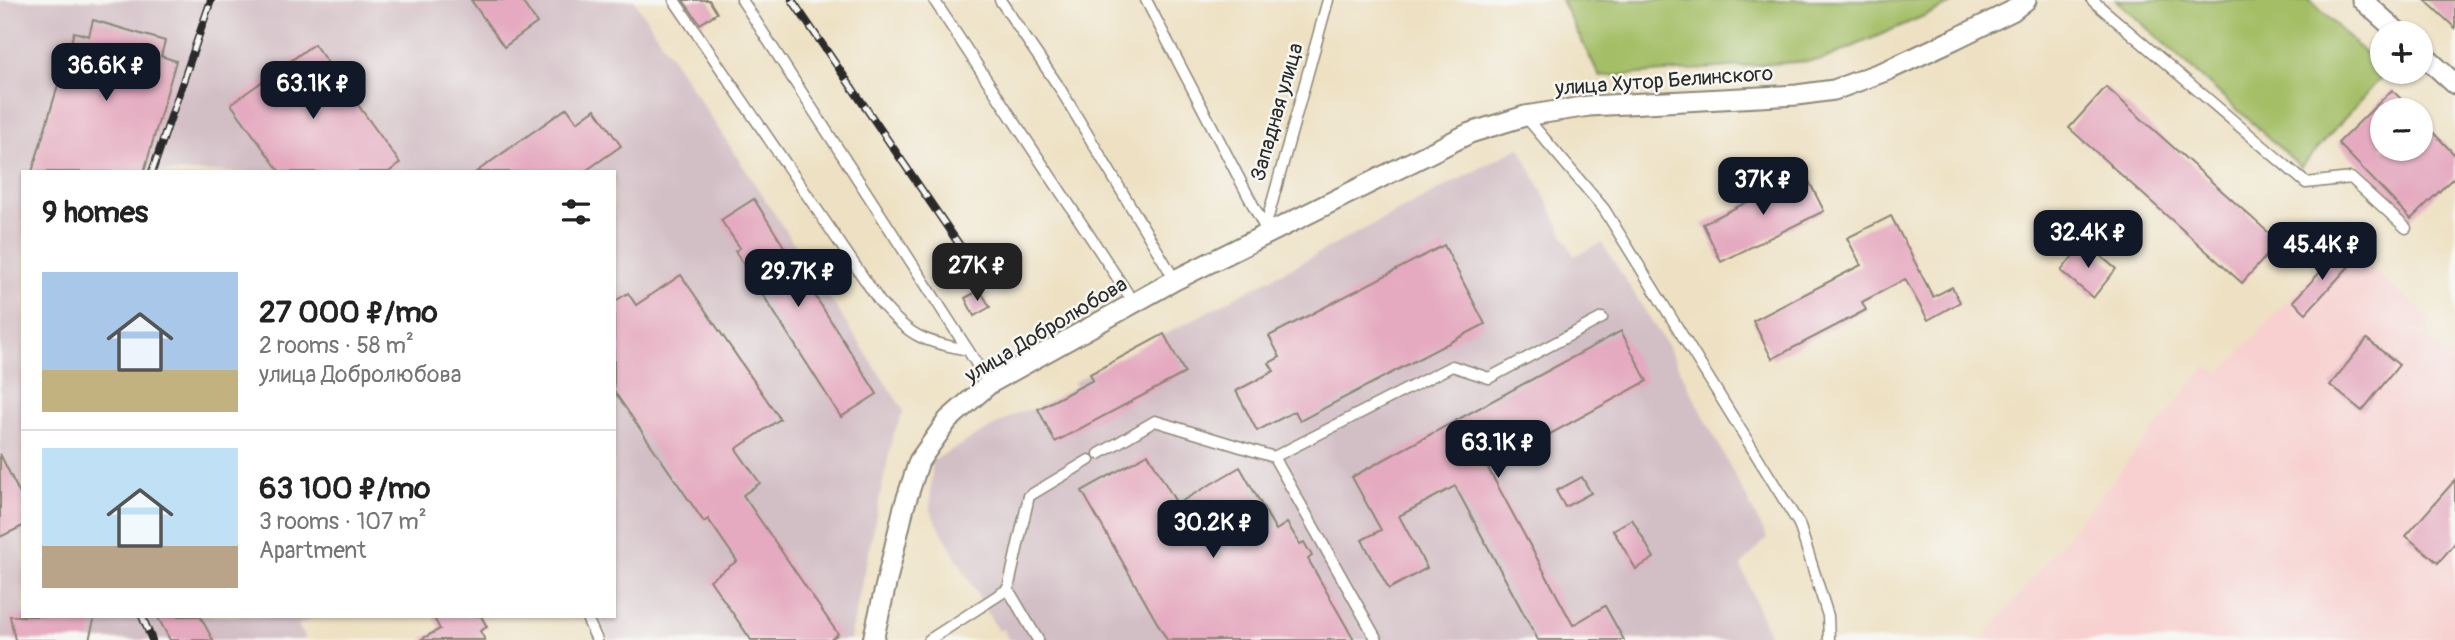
<!DOCTYPE html>
<html lang="en">
<head>
<meta charset="utf-8">
<style>
	:root { --surface:#fff; --page:#f2f2f2; --text:#222; --muted:#767676; --line:#e0e0e0; --accent:#111827 }
	body { margin:0; font-family:Pangolin,sans-serif; background:var(--page); color:var(--text); height:100vh; display:flex; flex-direction:column; font-size:26px; white-space:nowrap }
	* { box-sizing:border-box; margin:0 }
	p { font-size:23px; color:var(--muted) }
	.icon { flex:none; width:38px; height:38px; fill:none; stroke:currentColor; stroke-width:2; stroke-linecap:round; stroke-linejoin:round }
	.map { position:relative; flex:1; overflow:hidden }
	.side { position:absolute; left:21px; top:170px; width:595px; height:448px; display:flex; flex-direction:column; background:var(--surface); border-radius:0px; box-shadow:0 2px 5px #0004 }
	.side>* { flex:none }
	.buttons { position:absolute; left:2370px; top:21px; display:grid; gap:14px }
	.buttons a { display:grid; place-items:center; width:63px; height:63px; border-radius:50%; background:var(--surface); box-shadow:0 2px 5px #0004; font-size:35px }
	.price { position:absolute; translate:-50% -60px; padding:0 16px; border-radius:14px; background:var(--accent); color:#fff; font-size:23px; line-height:46px; filter:drop-shadow(0 2px 4px #0008) }
	.price::after { content:''; position:absolute; left:50%; top:42px; width:21px; height:16px; margin-left:-10px; background:inherit; clip-path:polygon(0 0,100% 0,50% 100%) }
	.price.on { background:#222; color:#fff }
	ul { padding:0; list-style:none }
	li { display:flex; align-items:center; gap:21px; height:175px; padding:0 21px }
	li+li { border-top:2px solid var(--line) }
	li span { display:grid; place-items:center; flex:none; width:196px; height:140px; border-radius:0px; color:#555 }
	li>.icon { margin-inline-start:auto }
	span .icon { width:84px; height:84px; fill:#fffc; stroke-width:1 }
	li b { font-size:30px }
	h2 { display:flex; justify-content:space-between; align-items:center; height:84px; padding:0 21px; font-size:30px }
	.map>svg:first-child { display:block }
	.built { fill:#f7d0cf }
	.industrial { fill:#d2bec5 }
	.green { fill:#a3be65; stroke:#677448; stroke-width:2 }
	.building { fill:#e5aac0 }
	.lines { fill:none; stroke-linecap:round; stroke-linejoin:round }
	.lane-casing { stroke:#8c8677; stroke-width:13 }
	.street-casing { stroke:#8c8677; stroke-width:23 }
	.lane { stroke:#fff; stroke-width:10 }
	.street { stroke:#fff; stroke-width:19 }
	.rail-casing { stroke:#2b2b2b; stroke-width:8 }
	.rail { stroke:#f6f6f2; stroke-width:5; stroke-dasharray:16; stroke-linecap:butt }
	.labels { text-anchor:middle; dominant-baseline:central; stroke-width:5; stroke-linejoin:round; paint-order:stroke }
	.street-label { font-size:21px; fill:#2b2b2b; stroke:#f6f6f2 }
</style>
</head>
<body>
<div class="map">
<svg width="2455" height="640" viewBox="0 0 2455 640">
	<rect width="100%" height="100%" fill="#f6f6f2"/>
	<filter id="ink" filterUnits="userSpaceOnUse"><feTurbulence type="fractalNoise" baseFrequency=".0143" numOctaves="2"/><feDisplacementMap in="SourceGraphic" scale="14" xChannelSelector="R" yChannelSelector="G"/><feConvolveMatrix kernelMatrix="1 2 1 2 8 2 1 2 1" color-interpolation-filters="sRGB"/></filter>
	<filter id="wash" filterUnits="userSpaceOnUse"><feTurbulence type="fractalNoise" baseFrequency=".00686" numOctaves="4" result="noise"/><feDisplacementMap in="SourceGraphic" scale="28" xChannelSelector="R" yChannelSelector="G"/><feGaussianBlur stdDeviation="1.57" result="paint"/><feColorMatrix in="noise" values="0 0 0 0 0 0 0 0 0 0 0 0 0 0 0 0 0 1.4 0 .05"/><feComposite in="paint" operator="in"/></filter>
	<g filter="url(#wash)">
		<rect width="100%" height="100%" fill="#eee1c3"/>
		<polygon class="built" points="2341,243 2432,320 2421,335 2455,361 2455,640 1982,640 2205,367 2221,373"/>
		<g class="industrial">
			<polygon points="0,0 634,0 904,411 893,435 850,640 610,640 598,616 614,616 614,172 23,172 23,616 316,616 298,625 306,640 0,640"/>
			<polygon points="1520,147 1574,256 1602,243 1667,345 1767,538 1741,566 1771,640 1009,640 1003,629 998,631 930,511 932,461 1019,412 1036,409 1076,386 1074,382"/>
		</g>
		<g class="green">
			<polygon points="1561,0 1961,0 1822,60 1600,77"/>
			<polygon points="2116,0 2310,0 2385,73 2301,167"/>
		</g>
		<g id="blocks">
			<g class="building">
				<polygon points="471,0 521,0 537,23 504,47"/>
				<polygon points="683,0 709,0 717,13 700,24"/>
				<polygon points="2425,0 2455,0 2455,28"/>
				<polygon points="93,20 165,41 161,56 176,61 144,172 32,172 74,32 89,36"/>
				<polygon points="314,44 400,163 389,172 280,172 231,104"/>
				<polygon points="2106,87 2279,242 2242,283 2069,128"/>
				<polygon points="2392,90 2412,110 2382,110 2382,149 2420,149 2420,119 2455,155 2455,176 2411,219 2338,143"/>
				<polygon points="567,108 577,122 595,109 621,146 584,172 476,172"/>
				<polygon points="1805,173 1824,211 1721,262 1703,224"/>
				<polygon points="754,199 877,394 841,417 735,251 740,248 721,220"/>
				<polygon points="1891,216 1933,297 1952,287 1960,302 1928,320 1905,279 1862,302 1866,310 1772,359 1753,321 1861,265 1847,238"/>
				<polygon points="2084,242 2116,269 2093,298 2061,271"/>
				<polygon points="1444,245 1485,324 1300,421 1295,411 1257,431 1236,391 1274,371 1269,363 1280,357 1269,336"/>
				<polygon points="2339,252 2352,263 2306,313 2293,301"/>
				<polygon points="681,275 780,419 736,449 760,483 743,495 838,634 830,640 751,640 710,580 737,561 708,519 704,522 614,391 614,302 628,293 636,305"/>
				<polygon points="980,290 990,307 974,316 965,298"/>
				<polygon points="1621,331 1647,381 1488,468 1573,625 1605,606 1624,640 1538,640 1455,486 1399,516 1427,568 1389,589 1362,540 1381,530 1352,477"/>
				<polygon points="1164,334 1185,373 1055,442 1038,409 1093,380 1090,374"/>
				<polygon points="2367,339 2399,365 2362,411 2330,385"/>
				<polygon points="0,454 23,500 23,526 0,537"/>
				<polygon points="1148,454 1177,504 1240,467 1276,530 1287,523 1300,544 1304,542 1312,556 1308,559 1354,640 1167,640 1082,491"/>
				<polygon points="1582,477 1591,493 1565,507 1556,491"/>
				<polygon points="2455,480 2455,543 2438,563 2406,536"/>
				<polygon points="1632,519 1654,558 1636,569 1613,530"/>
				<polygon points="10,616 95,616 89,640 15,640"/>
				<polygon points="157,616 200,616 213,640 170,640"/>
				<polygon points="433,616 481,616 487,627 480,631 485,640 420,640 440,629"/>
			</g>
		</g>
	</g>
	<g filter="url(#ink)">
		<use href="#blocks" fill-opacity="0" stroke="#8c8677" stroke-width="2"/>
		<g class="lines">
			<defs>
				<g id="lane">
					<path d="M674,0L880,302C911,338 923,341 968,350L989,384"/>
					<polyline points="742,0 968,350"/>
					<polyline points="934,0 1134,303"/>
					<polyline points="1000,0 1059,87 1175,280"/>
					<polyline points="1146,0 1264,226"/>
					<polyline points="2092,0 2306,183 2351,178 2406,228"/>
					<polyline points="1525,116 1604,209 1799,524 1828,616 1829,640"/>
					<polyline points="1265,228 1328,0"/>
					<polyline points="1099,454 1155,421 1274,457 1377,640"/>
					<polyline points="1274,457 1452,366 1489,378 1602,318"/>
					<polyline points="1008,589 1029,496 1089,460"/>
					<polyline points="586,616 597,640"/>
					<polyline points="929,640 1008,589 1038,640"/>
				</g>
				<g id="street">
					<polyline points="2362,0 2399,33"/>
					<polyline points="2420,52 2455,84"/>
					<polyline points="873,640 904,507 919,461 948,420 989,384 1175,280 1470,133 1525,116 1589,106 1797,95 1834,90 1888,70 1955,39 2012,11 2026,0"/>
				</g>
			</defs>
			<use href="#lane" class="lane-casing"/>
			<use href="#street" class="street-casing"/>
			<use href="#lane" class="lane"/>
			<use href="#street" class="street"/>
			<defs>
				<g id="rail">
					<polyline points="792,0 965,253"/>
					<polyline points="152,172 211,0"/>
					<polyline points="142,616 152,640"/>
				</g>
			</defs>
			<use href="#rail" class="rail-casing"/>
			<use href="#rail" class="rail"/>
		</g>
	</g>
	<g class="labels">
		<g class="street-label">
			<text transform="translate(1664 81) rotate(-4)">улица Хутор Белинского</text>
			<text transform="translate(1277 112) rotate(-74)">Западная улица</text>
			<text transform="translate(1046 330) rotate(-31)">улица Добролюбова</text>
		</g>
	</g>
</svg>
<div class="buttons">
<a>+</a>
<a>−</a>
</div>
<b class="price" style="left:106px;top:103px">36.6K ₽</b>
<b class="price" style="left:313px;top:121px">63.1K ₽</b>
<b class="price" style="left:1763px;top:217px">37K ₽</b>
<b class="price" style="left:2088px;top:270px">32.4K ₽</b>
<b class="price" style="left:2322px;top:282px">45.4K ₽</b>
<b class="price on" style="left:977px;top:303px">27K ₽</b>
<b class="price" style="left:798px;top:309px">29.7K ₽</b>
<b class="price" style="left:1498px;top:480px">63.1K ₽</b>
<b class="price" style="left:1213px;top:560px">30.2K ₽</b>
<section class="side">
<h2>9 homes<svg class="icon" aria-label="filters" viewBox="0 0 24 24"><path d="M4 7h16M4 17h16"/><circle cx="9" cy="7" r="2"/><circle cx="15" cy="17" r="2"/></svg></h2>
<ul>
<li><span style="background:linear-gradient(#a9c7e8 70%,#c2b280 0)"><svg class="icon" aria-label="home" viewBox="0 0 24 24"><path d="M3 11l9-7 9 7M6 9v11h12V9"/></svg></span><div><b>27 000 ₽/mo</b><p>2 rooms · 58 m²</p><p>улица Добролюбова</p></div></li>
<li><span style="background:linear-gradient(#bfe0f5 70%,#b9a48a 0)"><svg class="icon" aria-label="home" viewBox="0 0 24 24"><path d="M3 11l9-7 9 7M6 9v11h12V9"/></svg></span><div><b>63 100 ₽/mo</b><p>3 rooms · 107 m²</p><p>Apartment</p></div></li>
</ul>
</section>
</div>
</body>
</html>
